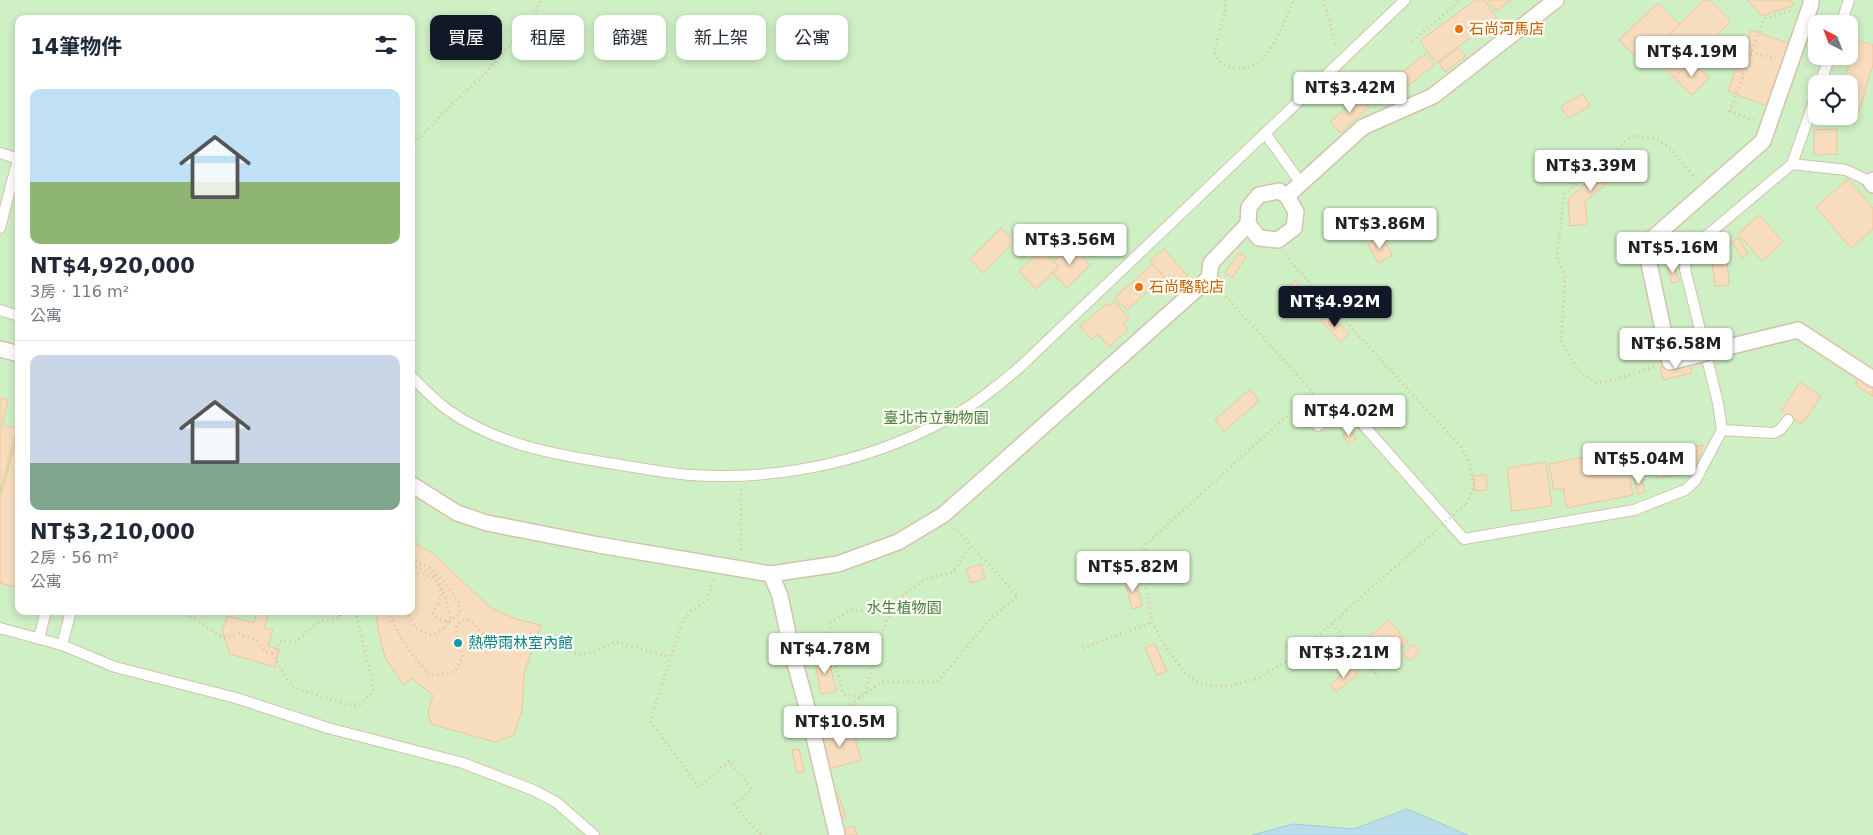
<!DOCTYPE html>
<html lang="zh-TW">
<head>
<meta charset="utf-8">
<style>
	:root { --surface:#fff; --page:#f2f2f3; --text:#1f2937; --muted:#747a83; --line:#e0e1e3; --accent:#111827 }
	body { margin:0; font-family:"DejaVu Sans","Noto Sans TC",sans-serif; background:var(--page); color:var(--text); height:100vh; display:flex; flex-direction:column; font-size:19px; white-space:nowrap }
	* { box-sizing:border-box; margin:0 }
	p { font-size:16px; color:var(--muted) }
	.icon { flex:none; width:28px; height:28px; fill:none; stroke:currentColor; stroke-width:2; stroke-linecap:round; stroke-linejoin:round }
	.map { position:relative; flex:1; overflow:hidden }
	.sheet { position:absolute; left:15px; top:15px; width:400px; height:600px; display:flex; flex-direction:column; background:var(--surface); border-radius:10px; box-shadow:0 2px 8px #0003 }
	.sheet>* { flex:none }
	.hud { position:absolute; left:430px; top:15px; width:475px; height:45px; display:flex; gap:10px }
	.needle { width:32px; rotate:318deg }
	.controls { position:absolute; left:1808px; top:15px; display:grid; gap:10px }
	.controls a { display:grid; place-items:center; width:50px; height:50px; border-radius:10px; background:var(--surface); box-shadow:0 2px 8px #0003; font-size:25px }
	.price { position:absolute; translate:-50% -42px; padding:0 11px; border-radius:5px; background:#fff; color:#222; font-size:16px; line-height:32px; filter:drop-shadow(0 1px 2px #0008) }
	.price::after { content:''; position:absolute; left:50%; top:30px; width:15px; height:11px; margin-left:-8px; background:inherit; clip-path:polygon(0 0,100% 0,50% 100%) }
	.price.active { background:var(--accent); color:#fff }
	ul { padding:0; list-style:none }
	li { display:grid; align-content:center; gap:10px; height:265px; padding:0 15px }
	li+li { border-top:1px solid var(--line) }
	li span { display:grid; place-items:center; height:155px; border-radius:10px; color:#555 }
	li>.icon { margin-inline-start:auto }
	span .icon { width:90px; height:90px; fill:#fffc; stroke-width:1 }
	li b { font-size:21px }
	h2 { display:flex; justify-content:space-between; align-items:center; height:60px; padding:0 15px; font-size:21px }
	.tag { padding:0 18px; border-radius:10px; background:var(--surface); box-shadow:0 2px 8px #0003; font-size:18px; line-height:45px }
	.tag.active { background:var(--accent); color:#fff }
	.map>svg:first-child { display:block }
	.green { fill:#cfefc5; fill-rule:evenodd }
	.water { fill:#baddeb; stroke:#9fcbde }
	.building { fill:#f7ddbe; stroke:#ecc79c }
	.lines { fill:none; stroke-linecap:round; stroke-linejoin:round }
	.service-casing { stroke:#d3c3ac; stroke-width:12 }
	.pedestrian-casing { stroke:#d3c3ac; stroke-width:18 }
	.path { stroke:#ddc19f; stroke-width:3; stroke-dasharray:1 4; stroke-linecap:butt }
	.service { stroke:#fff; stroke-width:10 }
	.pedestrian { stroke:#fff; stroke-width:15 }
	.pedestrian-bridge-casing { stroke:#d3c3ac; stroke-width:18; stroke-linecap:butt }
	.path-bridge { stroke:#ddc19f; stroke-width:3; stroke-dasharray:1 4; stroke-linecap:butt }
	.pedestrian-bridge { stroke:#fff; stroke-width:15 }
	.food-dot { fill:#e8710a; stroke:#fffcf2; stroke-width:2 }
	.culture-dot { fill:#0f9aa8; stroke:#fffcf2; stroke-width:2 }
	.labels { text-anchor:middle; dominant-baseline:central; stroke-width:4.5; stroke-linejoin:round; paint-order:stroke }
	.food-label { font-size:15px; fill:#c56008; stroke:#fffcf2; text-anchor:start }
	.park-label { font-size:15px; fill:#467e3c; stroke:#fffcf2 }
	.culture-label { font-size:15px; fill:#0d838f; stroke:#fffcf2; text-anchor:start }
</style>
</head>
<body>
<div class="map">
<svg width="1873" height="835" viewBox="0 0 1873 835">
	<rect width="100%" height="100%" fill="#fef9e9"/>
	<path class="green" d="M0,0H1873V835H0ZM19,19H411V611H19ZM1816,24H1849V56H1816ZM1816,84H1849V116H1816Z"/>
	<polygon class="water" points="1407,809 1468,835 1252,835 1293,824 1354,829"/>
	<g class="building">
		<polygon points="1475,0 1484,0 1497,18 1436,63 1420,41"/>
		<polygon points="1488,0 1511,0 1496,11"/>
		<polygon points="1704,0 1710,0 1731,21 1674,78 1650,53"/>
		<polygon points="1747,0 1790,0 1795,5 1762,16"/>
		<polygon points="1658,3 1679,24 1651,52 1634,55 1619,40"/>
		<polygon points="1751,30 1790,44 1767,106 1728,91"/>
		<polygon points="1856,40 1873,45 1873,65 1855,124 1833,117 1849,116 1849,84 1843,84"/>
		<polygon points="1459,48 1466,56 1445,72 1439,63"/>
		<polygon points="1425,54 1434,65 1403,90 1394,79"/>
		<polygon points="1692,60 1709,78 1692,95 1674,78"/>
		<polygon points="1583,94 1590,106 1568,118 1561,106"/>
		<polygon points="1359,96 1369,107 1340,133 1330,122"/>
		<polygon points="1837,129 1837,154 1814,155 1814,130"/>
		<polygon points="1617,156 1626,166 1585,202 1587,224 1570,226 1568,199"/>
		<polygon points="1848,179 1873,208 1873,229 1851,248 1816,207"/>
		<polygon points="1759,215 1783,242 1762,261 1738,234"/>
		<polygon points="1001,228 1014,241 983,273 970,259"/>
		<polygon points="1382,236 1392,255 1378,263 1368,244"/>
		<polygon points="1739,238 1748,254 1742,258 1732,242"/>
		<polygon points="1071,244 1090,265 1067,288 1053,273 1059,267 1054,261"/>
		<polygon points="1042,249 1059,267 1036,289 1019,271"/>
		<polygon points="1164,249 1188,276 1175,289 1150,261"/>
		<polygon points="1239,253 1246,257 1232,278 1225,273"/>
		<polygon points="1727,259 1729,285 1715,286 1712,261"/>
		<polygon points="1153,264 1164,277 1127,310 1115,297"/>
		<polygon points="1674,265 1679,281 1672,283 1668,267"/>
		<polygon points="1295,280 1320,308 1314,313 1290,285"/>
		<polygon points="1114,301 1129,318 1123,324 1128,330 1109,347 1098,334 1092,340 1080,326 1106,304 1108,307"/>
		<polygon points="1330,314 1349,334 1341,342 1321,321"/>
		<polygon points="1689,360 1692,373 1663,380 1660,367"/>
		<polygon points="1856,377 1873,381 1873,396 1857,386"/>
		<polygon points="1800,382 1821,396 1802,424 1781,411"/>
		<polygon points="1250,389 1259,401 1224,431 1215,420"/>
		<polygon points="1380,396 1387,403 1382,408 1375,400"/>
		<polygon points="0,398 8,400 2,425 17,428 0,493"/>
		<polygon points="19,429 19,588 0,583 0,499"/>
		<polygon points="1350,430 1356,438 1349,444 1342,435"/>
		<polygon points="1703,445 1699,460 1685,463 1682,451"/>
		<polygon points="1624,449 1633,495 1567,508 1563,488 1554,490 1549,464"/>
		<polygon points="1546,462 1552,506 1512,511 1507,468"/>
		<polygon points="1675,463 1677,475 1657,478 1655,467"/>
		<polygon points="1486,475 1487,490 1475,491 1473,476"/>
		<polygon points="1641,477 1645,492 1638,494 1634,478"/>
		<polygon points="411,541 432,553 492,609 519,620 541,625 524,673 522,711 514,735 495,742 431,724 428,712 433,695 411,678 404,685 385,657 378,630 376,611 411,611"/>
		<polygon points="981,564 985,578 971,583 966,569"/>
		<polygon points="1135,578 1142,606 1132,609 1125,580"/>
		<polygon points="257,611 269,611 264,628 273,630 268,646 279,649 275,667 230,654 222,631 228,616 254,623"/>
		<polygon points="1388,620 1408,642 1385,662 1366,640"/>
		<polygon points="1155,644 1167,671 1157,675 1145,648"/>
		<polygon points="1413,644 1420,651 1410,661 1403,654"/>
		<polygon points="828,655 836,691 821,694 814,658"/>
		<polygon points="1352,666 1358,674 1336,692 1330,685"/>
		<polygon points="852,727 861,760 829,769 820,736"/>
		<polygon points="799,749 804,771 797,773 792,750"/>
		<polygon points="838,793 846,817 842,818 834,794"/>
		<polygon points="854,826 857,835 846,835 845,829"/>
	</g>
	<g class="lines">
		<defs>
			<g id="service">
				<polyline points="1841,24 1849,0"/>
				<polyline points="1820,84 1830,56"/>
				<polyline points="1265,133 1300,182"/>
				<polyline points="0,153 19,159"/>
				<polyline points="1792,164 1816,96"/>
				<polyline points="0,228 18,159"/>
				<polyline points="0,310 19,316"/>
				<path d="M411,376C423,388 434,400 448,410C497,445 557,455 615,464C640,468 665,473 690,475C784,481 878,460 960,412C981,400 1001,383 1020,367L1405,0"/>
				<polyline points="1318,426 1344,403 1464,539 1634,510 1685,490 1695,481 1722,430 1718,403 1685,269 1686,258 1692,248 1792,164 1846,170 1871,182"/>
				<polyline points="1722,430 1773,433 1780,430 1788,420"/>
				<polyline points="0,628 62,645 115,667 236,698 328,728 463,763 533,790 556,802 594,835"/>
				<polyline points="39,638 46,611"/>
				<polyline points="62,645 71,611"/>
			</g>
			<g id="pedestrian">
				<polyline points="1873,180 1871,182 1873,185"/>
				<polyline points="1287,196 1363,127 1433,96 1556,0"/>
				<polyline points="1724,348 1798,330 1873,379"/>
				<polyline points="0,349 19,354"/>
				<polyline points="1694,356 1670,362 1645,245 1763,141 1811,4 1811,0"/>
				<polyline points="411,484 457,513 487,523 599,545 771,574 838,564 898,542 943,515 976,486 1209,278 1211,263 1248,224 1249,207 1259,195 1279,191 1287,196 1296,212 1294,228 1278,240 1259,238 1248,224"/>
				<polyline points="771,574 780,596 792,652 808,711 837,835"/>
			</g>
		</defs>
		<use href="#service" class="service-casing"/>
		<use href="#pedestrian" class="pedestrian-casing"/>
		<g class="path">
			<path d="M1225,0L1226,7L1214,53C1221,65 1225,67 1239,68C1269,71 1283,21 1294,0"/>
			<polyline points="1324,0 1336,47"/>
			<polyline points="1412,41 1461,0"/>
			<polyline points="1751,52 1775,59"/>
			<polyline points="1754,120 1730,111 1764,19 1792,10"/>
			<polyline points="411,147 453,103 486,73 533,18 541,0"/>
			<polyline points="1286,254 1290,261 1461,447 1471,467 1473,489 1466,504"/>
			<polyline points="1219,289 1313,392 1145,545 1142,566 1152,622 1165,646 1187,675 1203,685 1231,686 1258,678 1295,656 1438,529"/>
			<polyline points="1654,367 1618,379 1596,383 1577,369 1561,340 1565,278 1557,256 1564,194 1632,136 1657,139 1672,150 1696,179"/>
			<polyline points="741,489 741,553"/>
			<path d="M411,559L431,568L445,583L459,602L460,614L448,622L438,619L433,613C435,608 441,600 441,594C441,578 424,573 411,573"/>
			<polyline points="713,580 707,601 691,611 683,620 650,721 699,787 729,761 752,789 734,805 761,835"/>
			<polyline points="182,611 223,638 239,634 259,642 264,651 272,654 292,687 349,705 359,705 371,694 374,688 355,611"/>
			<path d="M388,611C398,637 412,656 431,676L454,672L463,657C461,647 454,635 457,625L465,619L473,623L483,634L482,646L485,652L516,641L535,638L547,639L577,654H587L616,642L670,657"/>
			<path d="M406,611C413,626 417,631 433,635L445,628"/>
			<polyline points="1332,624 1379,678"/>
			<polyline points="808,648 829,642"/>
			<polyline points="1083,648 1152,622"/>
			<polyline points="272,654 282,640 295,642 319,622 340,618 340,611"/>
			<polyline points="865,693 881,635 890,613 899,598 924,580 953,572 971,546"/>
			<polyline points="860,697 843,694 829,642 830,623 850,610 890,613"/>
			<polyline points="825,716 833,718 881,682 937,682 990,619 1018,596 954,527"/>
		</g>
		<use href="#service" class="service"/>
		<use href="#pedestrian" class="pedestrian"/>
		<defs>
			<polyline id="pedestrian-bridge" points="1694,356 1724,348"/>
		</defs>
		<use href="#pedestrian-bridge" class="pedestrian-bridge-casing"/>
		<g class="path-bridge">
			<polyline points="1442,525 1466,504"/>
			<polyline points="411,568 414,567 430,572 439,582 445,596 450,617 445,628"/>
		</g>
		<use href="#pedestrian-bridge" class="pedestrian-bridge"/>
	</g>
	<g class="food-dot">
		<circle cx="1459" cy="29" r="5"/>
		<circle cx="1139" cy="287" r="5"/>
	</g>
	<circle class="culture-dot" cx="458" cy="643" r="5"/>
	<g class="labels">
		<g class="food-label">
			<text x="1469" y="29">石尚河馬店</text>
			<text x="1149" y="287">石尚駱駝店</text>
		</g>
		<g class="park-label">
			<text x="936" y="418">臺北市立動物園</text>
			<text x="904" y="608">水生植物園</text>
		</g>
		<g class="culture-label">
			<text x="468" y="643">熱帶雨林室內館</text>
		</g>
	</g>
</svg>
<div class="controls">
<a><svg class="needle" viewBox="-14 -14 28 28"><path d="M0-13l5 13h-10z" fill="#e53935"/><path d="M0 13l5-13h-10z" fill="#747a83"/></svg></a>
<a><svg class="icon" aria-label="locate" viewBox="0 0 24 24"><circle cx="12" cy="12" r="6"/><path d="M12 2v4M12 18v4M2 12h4M18 12h4"/></svg></a>
</div>
<b class="price" style="left:1692px;top:78px">NT$4.19M</b>
<b class="price" style="left:1350px;top:114px">NT$3.42M</b>
<b class="price" style="left:1591px;top:192px">NT$3.39M</b>
<b class="price" style="left:1380px;top:250px">NT$3.86M</b>
<b class="price" style="left:1070px;top:266px">NT$3.56M</b>
<b class="price" style="left:1673px;top:274px">NT$5.16M</b>
<b class="price active" style="left:1335px;top:328px">NT$4.92M</b>
<b class="price" style="left:1676px;top:370px">NT$6.58M</b>
<b class="price" style="left:1349px;top:437px">NT$4.02M</b>
<b class="price" style="left:1639px;top:485px">NT$5.04M</b>
<b class="price" style="left:1133px;top:593px">NT$5.82M</b>
<b class="price" style="left:825px;top:675px">NT$4.78M</b>
<b class="price" style="left:1344px;top:679px">NT$3.21M</b>
<b class="price" style="left:840px;top:748px">NT$10.5M</b>
<div class="hud">
<a class="tag active">買屋</a>
<a class="tag">租屋</a>
<a class="tag">篩選</a>
<a class="tag">新上架</a>
<a class="tag">公寓</a>
</div>
<section class="sheet">
<h2>14筆物件<svg class="icon" aria-label="filters" viewBox="0 0 24 24"><path d="M4 7h16M4 17h16"/><circle cx="9" cy="7" r="2"/><circle cx="15" cy="17" r="2"/></svg></h2>
<ul>
<li><span style="background:linear-gradient(#bfe0f5 60%,#8fb573 0)"><svg class="icon" aria-label="home" viewBox="0 0 24 24"><path d="M3 11l9-7 9 7M6 9v11h12V9"/></svg></span><div><b>NT$4,920,000</b><p>3房 · 116 m²</p><p>公寓</p></div></li>
<li><span style="background:linear-gradient(#c9d6e8 70%,#7fa58c 0)"><svg class="icon" aria-label="home" viewBox="0 0 24 24"><path d="M3 11l9-7 9 7M6 9v11h12V9"/></svg></span><div><b>NT$3,210,000</b><p>2房 · 56 m²</p><p>公寓</p></div></li>
</ul>
</section>
</div>
</body>
</html>
